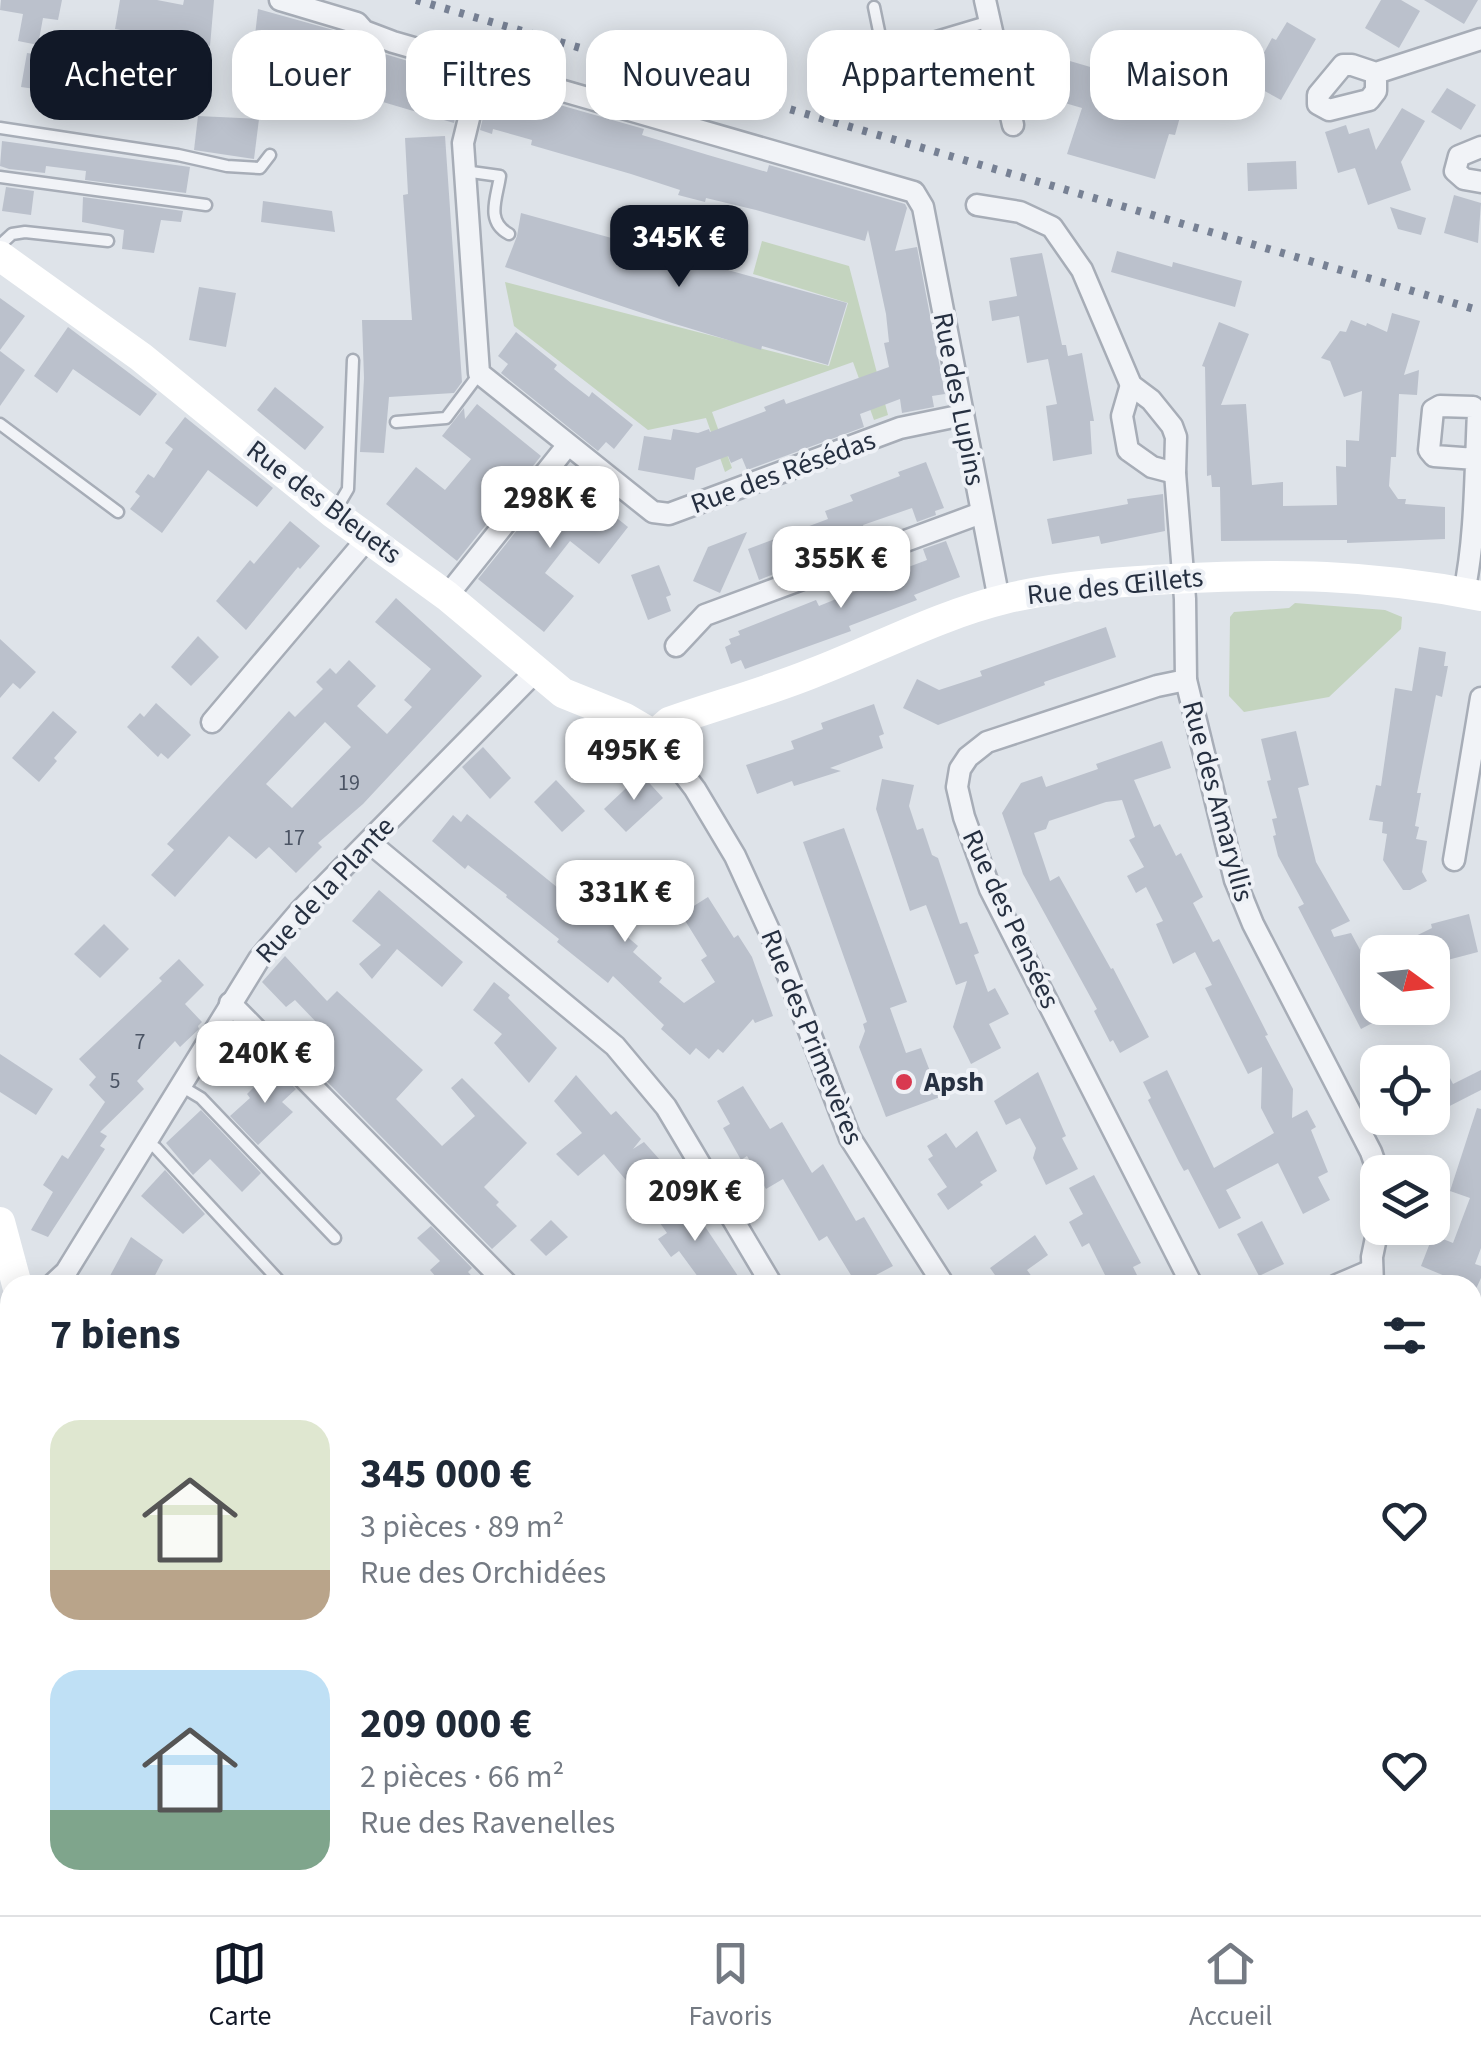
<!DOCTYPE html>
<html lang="fr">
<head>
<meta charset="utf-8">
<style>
	:root { --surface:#fff; --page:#f2f2f3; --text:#1f2937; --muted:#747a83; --line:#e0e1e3; --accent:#111827 }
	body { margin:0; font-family:"Source Sans 3",sans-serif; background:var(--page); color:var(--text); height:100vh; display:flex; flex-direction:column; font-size:38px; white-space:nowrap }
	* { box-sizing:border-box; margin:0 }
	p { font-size:32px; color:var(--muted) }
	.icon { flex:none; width:55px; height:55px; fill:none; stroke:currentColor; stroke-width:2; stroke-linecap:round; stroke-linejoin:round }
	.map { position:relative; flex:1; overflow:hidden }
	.details { position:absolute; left:0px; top:1275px; width:1482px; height:640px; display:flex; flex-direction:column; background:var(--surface); border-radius:30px 30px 0 0; box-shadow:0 5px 25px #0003 }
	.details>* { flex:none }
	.hud { position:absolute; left:30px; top:30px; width:1422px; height:90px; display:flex; gap:20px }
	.needle { width:65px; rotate:105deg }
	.tools { position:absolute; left:1360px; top:935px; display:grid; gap:20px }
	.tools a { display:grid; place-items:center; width:90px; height:90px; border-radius:20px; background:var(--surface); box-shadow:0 5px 25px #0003; font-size:50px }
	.price { position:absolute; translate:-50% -85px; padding:0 22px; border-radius:20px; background:#fff; color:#222; font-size:32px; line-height:65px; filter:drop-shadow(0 2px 5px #0008) }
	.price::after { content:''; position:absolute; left:50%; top:60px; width:30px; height:22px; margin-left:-15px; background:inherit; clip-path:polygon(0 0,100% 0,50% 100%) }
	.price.on { background:var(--accent); color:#fff }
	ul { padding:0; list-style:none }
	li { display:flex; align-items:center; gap:30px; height:250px; padding:0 50px }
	li span { display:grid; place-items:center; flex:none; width:280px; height:200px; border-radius:30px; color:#555 }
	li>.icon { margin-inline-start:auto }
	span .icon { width:120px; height:120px; fill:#fffc; stroke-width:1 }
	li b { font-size:42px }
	h2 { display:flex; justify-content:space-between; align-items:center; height:120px; padding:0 50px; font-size:42px }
	.tag { padding:0 35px; border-radius:30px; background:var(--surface); box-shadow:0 5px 25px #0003; font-size:35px; line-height:90px }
	.tag.on { background:var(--accent); color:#fff }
	.menu { display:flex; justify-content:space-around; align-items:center; height:140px; border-top:2px solid var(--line); background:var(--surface); font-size:28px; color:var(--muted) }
	.menu a { display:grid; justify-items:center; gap:5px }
	.menu .on { color:var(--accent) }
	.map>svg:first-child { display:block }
	.green { fill:#c4d4bf }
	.building { fill:#bbc1cc; fill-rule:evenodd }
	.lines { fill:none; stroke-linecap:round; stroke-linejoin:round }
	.lane-casing { stroke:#a7adb7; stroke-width:15 }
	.street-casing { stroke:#a7adb7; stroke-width:25 }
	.primary-casing { stroke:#9da7b6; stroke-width:38 }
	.lane { stroke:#f1f3f7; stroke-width:10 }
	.street { stroke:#f1f3f7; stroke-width:20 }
	.secondary { stroke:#fff; stroke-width:30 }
	.primary { stroke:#fff; stroke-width:32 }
	.rail { stroke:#778194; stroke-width:8; stroke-dasharray:5 10; stroke-linecap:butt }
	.poi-dot { fill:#d93950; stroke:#eef1f6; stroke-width:4 }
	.labels { text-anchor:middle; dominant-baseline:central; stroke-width:8; stroke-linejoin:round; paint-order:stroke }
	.number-label { font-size:22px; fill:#4b5464 }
	.street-label { font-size:28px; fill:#263041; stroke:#eef1f6 }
	.poi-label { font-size:28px; font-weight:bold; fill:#263041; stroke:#eef1f6; text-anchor:start }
</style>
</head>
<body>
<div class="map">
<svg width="1481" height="1915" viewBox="0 0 1481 1915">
	<rect width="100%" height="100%" fill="#dee3e9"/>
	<g class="green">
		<polygon points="762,241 849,266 888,415 874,420 853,362 712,412 732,468 725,472 706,418 648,430 514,326 505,282 829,366 848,303 753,274"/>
		<polygon points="1295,603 1385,610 1402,617 1401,629 1329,697 1244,712 1229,696 1230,617 1234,612 1289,608"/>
	</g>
	<g class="building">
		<polygon points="1,0 62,0 58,20 43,18 38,45 18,41 23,14 0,10"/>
		<polygon points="120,0 157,0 183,5 184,0 214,0 210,46 115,29"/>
		<polygon points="1381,0 1401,0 1420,11 1399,48 1365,28"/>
		<polygon points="1424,0 1478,0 1464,24"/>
		<polygon points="258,9 337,31 335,54 371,50 455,75 452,89 461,92 454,123 366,97 365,88 327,91 326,80 288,75 286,82 262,80 267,46 254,44"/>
		<polygon points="1287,22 1316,39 1281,100 1248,82 1272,38 1276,40"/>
		<polygon points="27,53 79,60 77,81 58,78 56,92 21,87"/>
		<polygon points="1063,59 1186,95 1175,135 1169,134 1155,179 1067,154 1082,108 1051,99"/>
		<polygon points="1447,88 1476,105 1461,130 1431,112"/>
		<polygon points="504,89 644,129 642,135 708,155 767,172 769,165 905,204 907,208 895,251 917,247 945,394 932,396 934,407 902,413 900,399 860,414 864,427 747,470 742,458 731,463 728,456 696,468 694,480 638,470 644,436 671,440 673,429 698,433 709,429 710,432 766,411 764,407 784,399 786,404 889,367 884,343 889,342 886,314 868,230 865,241 756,210 706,198 705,202 678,195 680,190 631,174 531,145 532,140 493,129 492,134 480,130 486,105 499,108"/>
		<polygon points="1402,108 1425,121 1401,162 1411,190 1368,205 1355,168 1338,173 1325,132 1346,125 1349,134 1369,128 1376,150"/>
		<polygon points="198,116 259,119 254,159 194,150"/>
		<polygon points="445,136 462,382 454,393 389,397 384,453 360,452 364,378 362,320 412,320 403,195 408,194 405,138"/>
		<polygon points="2,141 190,167 186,193 85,180 86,171 46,166 45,173 9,169 0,166"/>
		<polygon points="1296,161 1297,189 1248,191 1247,163"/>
		<polygon points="6,187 34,191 31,215 2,211"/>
		<polygon points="1454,195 1481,203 1478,243 1444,233"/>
		<polygon points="83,197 183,211 181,222 161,220 154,253 122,249 124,230 82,222"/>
		<polygon points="263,201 332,211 335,232 261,222"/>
		<polygon points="1390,207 1426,218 1421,235 1398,229"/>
		<polygon points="521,213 847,303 828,365 762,346 761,350 672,323 505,267 517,236"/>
		<polygon points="1117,251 1172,267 1173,262 1242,281 1235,307 1111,272"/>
		<polygon points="1042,253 1062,345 1066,345 1068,356 1082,353 1094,421 1090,421 1092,454 1053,461 1046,406 1057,404 1048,359 1027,363 1019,316 992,321 989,301 1017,296 1010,258"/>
		<polygon points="199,287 236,293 226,347 189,340"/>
		<polygon points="0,298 25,316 0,350"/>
		<polygon points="1392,313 1420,321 1404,375 1419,370 1417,395 1399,394 1396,457 1391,457 1389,486 1398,499 1406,499 1405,504 1445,507 1445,539 1347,543 1347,540 1221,541 1220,487 1212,487 1211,475 1207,476 1205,367 1202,366 1219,322 1249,334 1221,405 1246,404 1252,485 1283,482 1283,506 1337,505 1336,466 1346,467 1346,440 1359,441 1362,391 1344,397 1330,361 1321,358 1340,331 1346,332 1351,320 1366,326 1367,323 1387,332"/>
		<polygon points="68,327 157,394 140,416 73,369 57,393 34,376"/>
		<polygon points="516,332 557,365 554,369 571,383 589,397 592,392 633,425 614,449 606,442 598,451 501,373 508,364 498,356"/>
		<polygon points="0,351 25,370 0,406"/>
		<polygon points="275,387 324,427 305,450 257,410"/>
		<polygon points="477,404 541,456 457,561 386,504 416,467 445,490 471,459 442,436 464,408 465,419"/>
		<polygon points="185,417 273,488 257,507 208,470 162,533 130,509 140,496 135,492 148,474 154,478 173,449 165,443"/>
		<polygon points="926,462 944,508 935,511 936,515 917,522 912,508 863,525 868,539 839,550 835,537 790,555 794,566 759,580 748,549 828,519 825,511 853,501 850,495 900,476 898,472"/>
		<polygon points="562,474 628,527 599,564 570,541 545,573 574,596 544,632 478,579"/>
		<polygon points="1163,494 1165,531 1101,544 1099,536 1052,544 1047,519 1128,504 1127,499"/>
		<polygon points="290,521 320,546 300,569 298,567 246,630 216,601 250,560 254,564"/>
		<polygon points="747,532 720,593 693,581 708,547"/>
		<polygon points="946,541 960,577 914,595 917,600 849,626 851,631 745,669 741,660 731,664 725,647 731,644 729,639 740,635 738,631 816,600 819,606 856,591 855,587 927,560 923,549"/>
		<polygon points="659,565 671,595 666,597 671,611 648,620 631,575"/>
		<path d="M396,598L482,676L363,804L318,843L322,847L296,873L269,847L256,859L229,836L175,897L151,875L174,850L167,844L289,711L295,717L323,689L316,682L330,668L336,674L349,660L376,686L357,706L387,734L412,707L404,700L431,669L375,622ZM325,722L351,747L292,808L266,784Z"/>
		<polygon points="1106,627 1116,657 1044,682 1045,685 938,725 903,708 917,679 939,690 982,676 980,671"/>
		<polygon points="198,636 219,657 191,686 171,667"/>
		<polygon points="0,639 36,672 20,689 13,683 0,698"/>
		<polygon points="1419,647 1446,652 1444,666 1448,666 1442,697 1436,695 1417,793 1421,793 1415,826 1419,827 1416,839 1427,841 1422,872 1427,881 1410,890 1403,890 1383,860 1387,834 1382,833 1383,822 1369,820 1376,785 1381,786 1395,688 1412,691"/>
		<polygon points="156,703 191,735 168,759 161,753 158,757 127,727 140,713 144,717"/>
		<polygon points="874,704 884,734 879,736 883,748 830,768 841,771 794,786 792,781 757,794 746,765 794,749 791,741 823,729 821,723"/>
		<polygon points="53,711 77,732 54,758 57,761 39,782 12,758"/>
		<polygon points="1296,731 1309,785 1298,788 1316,862 1350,921 1331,930 1334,937 1351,933 1378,983 1378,1020 1361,1029 1298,907 1304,904 1278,856 1273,836 1276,835 1272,819 1277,818 1267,781 1271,780 1261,739"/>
		<polygon points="1162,741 1171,768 1134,780 1154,827 1160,824 1176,856 1181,853 1203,897 1193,903 1213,942 1219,939 1268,1035 1265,1036 1293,1089 1292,1118 1307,1110 1316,1127 1311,1130 1328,1172 1318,1177 1330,1200 1303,1214 1278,1163 1226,1190 1241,1218 1219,1229 1188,1169 1184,1171 1179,1162 1148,1100 1151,1098 1143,1082 1167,1070 1214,1168 1274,1133 1261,1108 1262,1067 1248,1074 1205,988 1212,985 1195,952 1173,964 1156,924 1163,921 1146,887 1136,893 1127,876 1144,867 1129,840 1135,837 1122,800 1106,802 1049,821 1046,829 1034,833 1050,881 1059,876 1111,969 1113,968 1149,1037 1120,1053 1113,1040 1110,1042 1094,1011 1097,1009 1023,874 1002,813 1021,783 1042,776 1046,787 1098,769 1096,764"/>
		<polygon points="483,747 511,778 490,799 462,767"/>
		<polygon points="641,774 663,798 626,832 604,809"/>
		<polygon points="882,779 914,785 909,806 917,830 923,828 932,855 938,858 960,924 967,922 979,953 974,955 988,992 995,988 1009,1014 989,1024 1001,1048 971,1064 953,1027 967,981 956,985 926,905 910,911 876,809"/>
		<polygon points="556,780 585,811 562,832 534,802"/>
		<polygon points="467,814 558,888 563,882 638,946 633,952 662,978 659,982 684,1003 715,982 701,960 707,956 681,914 708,897 734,938 738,935 752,957 773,1016 755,1023 753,1019 723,1053 718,1049 709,1059 696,1048 690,1055 661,1029 664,1025 613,976 608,983 557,942 559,939 506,897 507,895 468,865 465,869 432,841 453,815 461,822"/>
		<polygon points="844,828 907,1002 890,1008 906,1053 921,1048 940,1097 886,1117 859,1047 865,1031 863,1024 867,1022 803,842"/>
		<polygon points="379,890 463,962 442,987 397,949 372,979 359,964 381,945 352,921"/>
		<polygon points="1469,914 1478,952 1440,962 1438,952 1383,952 1432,928 1431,924"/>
		<polygon points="104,924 129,949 100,978 74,954"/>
		<polygon points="285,956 327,1001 337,991 423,1070 396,1099 442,1146 475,1116 451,1088 462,1078 527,1143 484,1187 499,1202 496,1205 517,1226 492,1249 295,1049 319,1025 295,1000 286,1007 262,982"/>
		<polygon points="179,959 204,985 185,1004 202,1022 198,1026 199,1029 180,1047 175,1041 137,1081 144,1089 100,1132 107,1136 100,1146 105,1149 48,1237 31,1230 53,1192 43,1185 62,1155 68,1159 105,1102 89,1085 96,1077 79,1059 162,981 159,978"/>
		<polygon points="494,982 510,995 508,998 557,1048 529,1083 494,1043 502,1034 473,1010"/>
		<polygon points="0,1054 53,1089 36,1115 0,1092"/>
		<polygon points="272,1065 296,1089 282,1102 293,1112 258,1145 230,1116 250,1098 247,1094 255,1086 253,1083"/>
		<polygon points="1481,1070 1481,1090 1432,1115 1432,1082 1448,1074 1453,1084"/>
		<polygon points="1038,1072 1066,1136 1062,1138 1078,1169 1046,1185 1033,1158 1036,1148 1020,1118 1006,1125 994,1101"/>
		<polygon points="576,1075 611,1115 616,1111 641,1139 633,1149 644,1142 660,1160 630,1185 604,1154 578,1176 556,1154 582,1133 554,1101"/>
		<polygon points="743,1086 770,1129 782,1122 812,1173 823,1164 856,1221 864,1217 893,1266 857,1285 827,1236 819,1241 783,1179 766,1189 747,1156 741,1160 723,1128 730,1124 717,1101"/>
		<polygon points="1477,1108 1481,1109 1481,1248 1475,1264 1481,1266 1481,1278 1476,1289 1472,1285 1449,1285 1452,1279 1421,1266 1433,1235 1453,1243 1470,1198 1450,1191"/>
		<polygon points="201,1110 261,1173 242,1192 210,1159 193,1175 166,1143"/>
		<polygon points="977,1131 997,1171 980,1182 983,1185 948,1210 937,1194 947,1187 928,1159 933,1156 927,1146 946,1133 956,1148"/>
		<polygon points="165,1170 205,1214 183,1234 141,1196"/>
		<polygon points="1094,1175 1141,1263 1133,1267 1142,1285 1110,1285 1089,1243 1082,1247 1069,1222 1083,1214 1069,1188"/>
		<polygon points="678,1195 690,1212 694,1210 744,1285 704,1285 679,1251 671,1257 658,1239 667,1233 653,1213"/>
		<polygon points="551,1220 568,1237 546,1256 530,1240"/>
		<polygon points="1262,1221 1284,1264 1259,1276 1237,1234"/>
		<polygon points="431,1226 472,1268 468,1272 480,1285 443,1285 430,1270 440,1261 417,1238"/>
		<polygon points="1035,1235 1048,1255 1027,1270 1038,1285 1002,1285 990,1268"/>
		<polygon points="131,1237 163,1260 150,1285 105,1285"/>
	</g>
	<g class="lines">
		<defs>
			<g id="lane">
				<polyline points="874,7 881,41 888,47 916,43 990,21"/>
				<polyline points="0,128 178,155 227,166 260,168 270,155"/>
				<path d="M464,171L500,176C497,198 485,221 509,234"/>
				<polyline points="0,177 206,205"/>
				<polyline points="0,245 12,234 25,232 108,241"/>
				<polyline points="396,422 446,418 479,374"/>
				<polyline points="0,424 118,512"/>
				<polyline points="335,511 348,489 353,360"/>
				<polyline points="181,1086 201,1098 335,1238"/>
				<polyline points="146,1142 156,1148 283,1285"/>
				<polyline points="583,1905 602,1915"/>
				<polyline points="465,1915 471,1905"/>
			</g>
			<g id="street">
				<polyline points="280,0 357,23 364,31 393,42 914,192 923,207 999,600"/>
				<polyline points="985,0 1013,125"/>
				<polyline points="481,69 463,143 479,373 653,512 669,514 900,428 963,415"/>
				<polyline points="1376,73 1376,91 1369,100 1329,110 1318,104 1318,95 1343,65 1352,65 1376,73 1481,39"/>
				<polyline points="1481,147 1459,156 1455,171 1464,179 1481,182"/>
				<polyline points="977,205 1020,212 1052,227 1082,270 1131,385 1151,400 1172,426 1176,437 1175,473 1185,599 1186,680 1235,880 1253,924 1371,1152 1378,1172"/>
				<polyline points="1131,385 1122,416 1128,450 1152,467 1175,473"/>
				<path d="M1464,593C1476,535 1475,472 1478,413L1473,407L1440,406L1433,410L1429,450L1434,456L1476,459"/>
				<polyline points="447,596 567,446"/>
				<polyline points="676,646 705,615 981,513"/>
				<polyline points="1186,680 1157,686 987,742 968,757 960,769 957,787 964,817 990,889 1192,1285"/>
				<polyline points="212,722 367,539"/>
				<polyline points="654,735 695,789 735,856 779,952 850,1138 944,1285"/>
				<polyline points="369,842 615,1046 666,1107 772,1285"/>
				<polyline points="1454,860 1481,698"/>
				<polyline points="230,1003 508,1285"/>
				<polyline points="52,1285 66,1272 259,959 300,911 535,672"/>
				<polyline points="1337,1285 1372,1270"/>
				<polyline points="1373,1285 1372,1257 1378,1228"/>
				<polyline points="1472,1412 1481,1422"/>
				<polyline points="0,1442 10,1445"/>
				<polyline points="1472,1454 1481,1446"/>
				<polyline points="1472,1812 1481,1818"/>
				<polyline points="22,1915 32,1905"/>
				<polyline points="1192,1915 1205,1906"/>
			</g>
			<g id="primary">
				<polyline points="0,1876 10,1879"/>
				<polyline points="80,1905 108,1915"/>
			</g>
		</defs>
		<use href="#lane" class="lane-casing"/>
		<use href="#street" class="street-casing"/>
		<use href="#primary" class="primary-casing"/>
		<use href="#lane" class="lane"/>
		<use href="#street" class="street"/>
		<g class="secondary">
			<path d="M0,256L141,357L333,513L447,596L563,693L625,718L654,735L669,722C717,705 766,692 813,673C876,649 939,615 1005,599C1058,586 1116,582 1171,579C1281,573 1372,574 1481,596"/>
			<polyline points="0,1222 17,1285"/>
			<polyline points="0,1409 10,1385"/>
		</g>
		<use href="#primary" class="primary"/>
		<polyline class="rail" points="416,0 1481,311"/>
	</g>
	<circle class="poi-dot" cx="904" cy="1082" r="10"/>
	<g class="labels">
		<g class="number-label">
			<text x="349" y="783">19</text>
			<text x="294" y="838">17</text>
			<text x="140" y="1042">7</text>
			<text x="115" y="1081">5</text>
		</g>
		<g class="street-label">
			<text transform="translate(959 399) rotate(79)">Rue des Lupins</text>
			<text transform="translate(783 472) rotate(-20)">Rue des Résédas</text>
			<text transform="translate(324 502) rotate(37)">Rue des Bleuets</text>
			<text transform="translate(1115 586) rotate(-6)">Rue des Œillets</text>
			<text transform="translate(1218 801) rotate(75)">Rue des Amaryllis</text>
			<text transform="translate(325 890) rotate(-47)">Rue de la Plante</text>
			<text transform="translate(1011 919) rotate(65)">Rue des Pensées</text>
			<text transform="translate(812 1037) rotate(68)">Rue des Primevères</text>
		</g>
		<g class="poi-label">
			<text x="924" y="1082">Apsh</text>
		</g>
	</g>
</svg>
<div class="tools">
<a><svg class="needle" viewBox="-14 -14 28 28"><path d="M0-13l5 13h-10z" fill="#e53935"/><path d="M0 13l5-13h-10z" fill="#747a83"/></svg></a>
<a><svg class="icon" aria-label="locate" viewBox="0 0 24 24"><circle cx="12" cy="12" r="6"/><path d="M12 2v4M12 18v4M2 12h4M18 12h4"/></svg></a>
<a><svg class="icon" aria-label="layers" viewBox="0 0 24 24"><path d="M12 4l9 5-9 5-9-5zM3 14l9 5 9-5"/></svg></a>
</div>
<b class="price on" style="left:679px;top:290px">345K €</b>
<b class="price" style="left:550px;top:551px">298K €</b>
<b class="price" style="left:841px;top:611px">355K €</b>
<b class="price" style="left:634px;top:803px">495K €</b>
<b class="price" style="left:625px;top:945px">331K €</b>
<b class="price" style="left:265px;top:1106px">240K €</b>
<b class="price" style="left:695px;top:1244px">209K €</b>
<div class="hud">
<a class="tag on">Acheter</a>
<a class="tag">Louer</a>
<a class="tag">Filtres</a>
<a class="tag">Nouveau</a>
<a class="tag">Appartement</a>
<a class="tag">Maison</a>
</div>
<section class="details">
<h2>7 biens<svg class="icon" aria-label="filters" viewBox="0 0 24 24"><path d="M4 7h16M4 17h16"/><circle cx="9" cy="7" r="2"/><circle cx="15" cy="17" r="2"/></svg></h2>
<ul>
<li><span style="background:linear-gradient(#dfe7d0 75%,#b9a48a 0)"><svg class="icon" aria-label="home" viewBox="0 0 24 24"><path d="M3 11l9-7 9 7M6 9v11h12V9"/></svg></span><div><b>345 000 €</b><p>3 pièces · 89 m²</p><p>Rue des Orchidées</p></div><svg class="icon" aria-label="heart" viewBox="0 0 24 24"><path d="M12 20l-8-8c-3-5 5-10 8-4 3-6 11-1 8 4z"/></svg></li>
<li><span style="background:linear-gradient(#bfe0f5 70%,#7fa58c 0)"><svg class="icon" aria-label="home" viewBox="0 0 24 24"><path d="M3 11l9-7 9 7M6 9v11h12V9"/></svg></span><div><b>209 000 €</b><p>2 pièces · 66 m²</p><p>Rue des Ravenelles</p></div><svg class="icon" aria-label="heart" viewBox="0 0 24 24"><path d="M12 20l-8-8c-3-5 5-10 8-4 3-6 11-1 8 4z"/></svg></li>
</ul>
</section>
</div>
<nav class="menu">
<a class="on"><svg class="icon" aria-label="map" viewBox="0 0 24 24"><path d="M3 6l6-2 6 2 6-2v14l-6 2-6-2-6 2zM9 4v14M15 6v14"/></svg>Carte</a>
<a><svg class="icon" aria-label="saved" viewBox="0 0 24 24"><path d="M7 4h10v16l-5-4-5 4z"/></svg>Favoris</a>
<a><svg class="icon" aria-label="home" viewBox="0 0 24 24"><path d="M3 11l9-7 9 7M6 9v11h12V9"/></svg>Accueil</a>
</nav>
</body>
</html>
